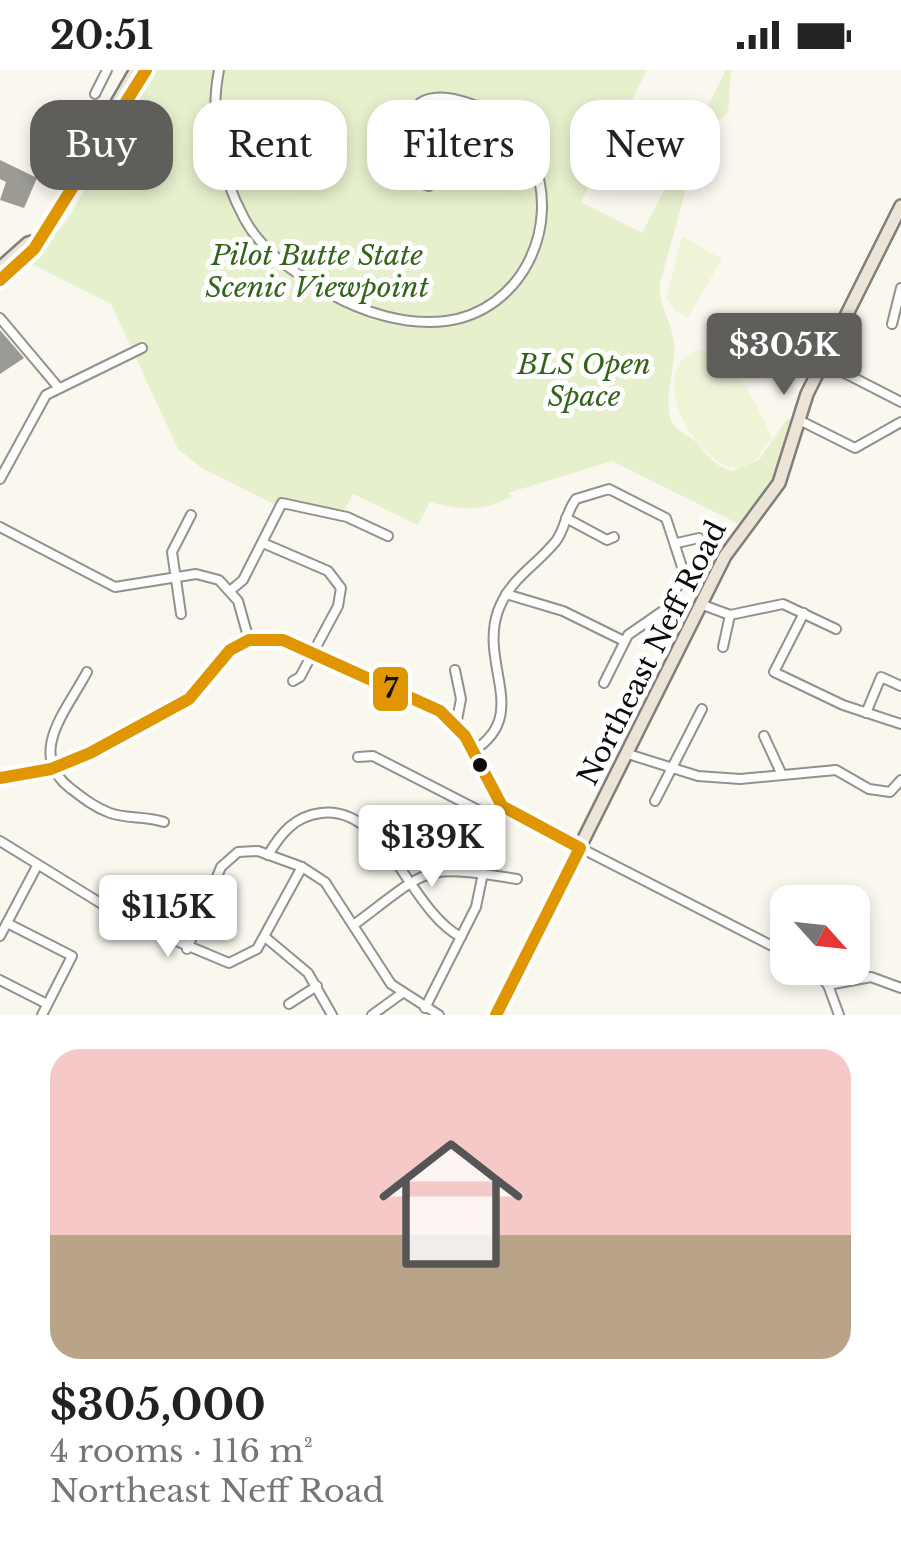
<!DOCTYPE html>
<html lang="en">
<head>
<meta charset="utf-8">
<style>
	:root { --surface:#fff; --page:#f6f6f6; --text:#222; --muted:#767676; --line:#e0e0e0; --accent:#5f5e5b }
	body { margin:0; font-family:"Libre Baskerville",serif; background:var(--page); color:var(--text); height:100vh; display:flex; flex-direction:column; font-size:38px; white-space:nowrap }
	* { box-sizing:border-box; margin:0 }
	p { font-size:32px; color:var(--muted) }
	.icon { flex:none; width:55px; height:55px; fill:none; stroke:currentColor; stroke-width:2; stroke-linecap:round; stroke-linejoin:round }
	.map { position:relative; height:945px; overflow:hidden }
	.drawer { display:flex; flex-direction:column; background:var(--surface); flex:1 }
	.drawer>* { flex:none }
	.hud { position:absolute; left:30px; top:30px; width:842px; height:90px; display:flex; gap:20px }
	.needle { width:65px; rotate:117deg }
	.fabs { position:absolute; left:770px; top:815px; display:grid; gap:20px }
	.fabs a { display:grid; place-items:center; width:100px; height:100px; border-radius:20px; background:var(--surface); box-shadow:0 5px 15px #0003; font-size:50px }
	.price { position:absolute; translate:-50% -85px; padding:0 22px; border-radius:10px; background:#fff; color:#222; font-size:32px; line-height:65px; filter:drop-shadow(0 2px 5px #0008) }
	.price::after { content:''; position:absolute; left:50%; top:60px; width:30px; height:22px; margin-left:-15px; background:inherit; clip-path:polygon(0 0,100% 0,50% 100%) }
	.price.on { background:var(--accent); color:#fff }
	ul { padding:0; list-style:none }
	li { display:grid; align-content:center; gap:20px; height:530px; padding:0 50px }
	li+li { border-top:2px solid var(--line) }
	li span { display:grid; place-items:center; height:310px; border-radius:30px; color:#555 }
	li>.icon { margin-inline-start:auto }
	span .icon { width:180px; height:180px; fill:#fffc; stroke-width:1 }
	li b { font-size:42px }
	.chip { padding:0 35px; border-radius:30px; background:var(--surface); box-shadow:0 5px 15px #0003; font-size:35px; line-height:90px }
	.chip.on { background:var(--accent); color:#fff }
	.status { display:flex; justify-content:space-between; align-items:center; height:70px; padding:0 50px; background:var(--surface); direction:ltr }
	.status svg { height:28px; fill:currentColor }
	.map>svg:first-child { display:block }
	.green { fill:#e6f0cd }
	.pitch { fill:#f0f4d7 }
	.building { fill:#9c9a95 }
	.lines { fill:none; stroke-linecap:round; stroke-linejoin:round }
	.minor-casing { stroke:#93918e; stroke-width:12 }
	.major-casing { stroke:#807f7b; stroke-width:16 }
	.minor { stroke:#fefefd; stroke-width:8 }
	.major { stroke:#ece4d6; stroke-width:11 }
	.bus-1-casing { stroke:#fff; stroke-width:20 }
	.bus-1 { stroke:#df9601; stroke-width:12 }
	.bus-dot { fill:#0b0b0b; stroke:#fff; stroke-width:4 }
	.labels { text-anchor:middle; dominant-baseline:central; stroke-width:10; stroke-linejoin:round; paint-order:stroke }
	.park-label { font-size:28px; font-style:italic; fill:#326519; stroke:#fff }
	.street-label { font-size:28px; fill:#0b0b0b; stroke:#fff }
	.line-badge { stroke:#fff; stroke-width:4 }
	.pale-badge-label { font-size:28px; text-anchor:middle; font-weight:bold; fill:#111 }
</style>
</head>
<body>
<div class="status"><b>20:51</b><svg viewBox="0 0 49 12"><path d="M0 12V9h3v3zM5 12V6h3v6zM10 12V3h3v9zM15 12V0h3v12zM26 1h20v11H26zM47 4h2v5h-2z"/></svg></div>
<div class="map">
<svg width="901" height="945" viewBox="0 0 901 945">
	<rect width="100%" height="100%" fill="#faf7ef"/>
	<path class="green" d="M156,0H647L581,132L642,163L726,0H731L728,42L701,65L660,213C658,235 671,250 674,272C677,294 661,336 673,354C680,364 690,365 697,373C710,388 713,395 733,401L759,390L787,349H794L777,409L739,454L612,391L508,423L512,426C481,442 464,441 430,432L418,455L353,424L344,441L304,437L284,427L275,435L202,398L178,379L111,234L30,193L67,150Z"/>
	<g class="pitch">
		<polygon points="682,166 722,189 688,247 675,241 667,228"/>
		<path d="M696,280C737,278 756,338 773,368C760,377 760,395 741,398C707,406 638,306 696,280Z"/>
	</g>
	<g class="building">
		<polygon points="0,90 37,108 24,138 0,130 6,112 0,109"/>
		<polygon points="0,260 24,288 0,304"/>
	</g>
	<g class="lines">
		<defs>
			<g id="minor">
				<path d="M219,0C209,50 220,103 244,148C262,182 296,204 329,223C362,242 406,256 446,251C522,241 562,156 532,88C522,67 507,49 486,40C468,32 437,21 420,33L415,64L397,99L404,108L429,116"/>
				<polyline points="95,24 107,0"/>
				<polyline points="0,248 58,317"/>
				<polyline points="892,254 901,218"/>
				<polyline points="823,292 901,332"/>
				<polyline points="799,350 855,378 901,352"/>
				<polyline points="0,409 46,325 142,278"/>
				<polyline points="566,448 607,470 614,467"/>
				<polyline points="0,457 115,517 196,504 219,510 238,531 249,570"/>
				<polyline points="263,473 328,501 341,518 338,536 300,607 293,611"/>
				<polyline points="677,473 699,468"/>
				<polyline points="231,520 243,510 282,433 347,447 388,466"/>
				<polyline points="506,524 563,541 624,571"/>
				<polyline points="703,535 730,545 783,534 836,559"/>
				<polyline points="804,543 774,602 843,635 901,654"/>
				<polyline points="181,544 172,482 191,445"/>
				<polyline points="723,577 730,545"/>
				<polyline points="455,600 461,629 456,655"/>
				<path d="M87,602C67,640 26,684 70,718C83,728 94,737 110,743C127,749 146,746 164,752"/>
				<polyline points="866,643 881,607 901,616"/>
				<polyline points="764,666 782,705"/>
				<path d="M473,681C531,645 479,595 498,541C510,508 535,497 556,471C565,459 566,442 576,429L609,419L666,448L684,503L667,538L628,565L604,613"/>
				<polyline points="628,684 698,706 740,709 836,700 869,719 890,722 901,710"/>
				<polyline points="358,687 373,686 484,743 502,736"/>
				<polyline points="76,689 190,624 230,580 249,570 283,570 440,641 465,666 490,721 512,743 788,884"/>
				<polyline points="0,708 51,699 79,687"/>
				<polyline points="655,731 702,639"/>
				<polyline points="0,771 131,852 229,893 257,879 302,797"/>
				<path d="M268,785C281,763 295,746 321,743C386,735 409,840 461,867"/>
				<polyline points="7,853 72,886 42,945"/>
				<path d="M355,854C431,797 421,794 517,809"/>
				<polyline points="0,866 37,796"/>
				<polyline points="265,867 308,903 332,945"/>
				<polyline points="187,879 221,797 238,782 258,781 302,797 325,812 391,914 439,945"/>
				<polyline points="812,898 828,915 839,945"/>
				<polyline points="0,910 47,934"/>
				<polyline points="828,915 871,907 901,918"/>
				<polyline points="289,934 317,916"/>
				<polyline points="425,938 476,837 483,803"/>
				<polyline points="372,945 401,924"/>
			</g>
			<g id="major">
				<polyline points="87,93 88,83 136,0"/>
				<polyline points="0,198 28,173 36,171"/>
				<polyline points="0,210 34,179 146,0"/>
				<polyline points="496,945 725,486 779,413 807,324 901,136"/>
			</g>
		</defs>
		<use href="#minor" class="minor-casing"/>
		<use href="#major" class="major-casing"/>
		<use href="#minor" class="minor"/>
		<use href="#major" class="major"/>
		<defs>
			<g id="bus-1">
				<polyline points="0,210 34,179 146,0"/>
				<polyline points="0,708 51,699 90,683 189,629 230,580 249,570 283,570 440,641 465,666 502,736 580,778 496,945"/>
			</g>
		</defs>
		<use href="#bus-1" class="bus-1-casing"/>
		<use href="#bus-1" class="bus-1"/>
	</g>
	<circle class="bus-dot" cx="480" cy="695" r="9"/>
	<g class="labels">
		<g class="park-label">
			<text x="317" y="185">Pilot Butte State<tspan x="317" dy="32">Scenic Viewpoint</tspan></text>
			<text x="584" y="294">BLS Open<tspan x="584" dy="32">Space</tspan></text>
		</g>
		<g class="street-label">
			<text transform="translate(652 583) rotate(-63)">Northeast Neff Road</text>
		</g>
	</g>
	<rect class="line-badge" x="371" y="595" width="39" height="48" rx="10" fill="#df9601"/>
	<g class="pale-badge-label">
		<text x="391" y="628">7</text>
	</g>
</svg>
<div class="fabs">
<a><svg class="needle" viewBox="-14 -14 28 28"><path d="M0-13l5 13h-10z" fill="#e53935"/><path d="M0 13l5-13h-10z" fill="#767676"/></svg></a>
</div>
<b class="price on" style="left:784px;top:328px">$305K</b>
<b class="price" style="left:432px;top:820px">$139K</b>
<b class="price" style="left:168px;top:890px">$115K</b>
<div class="hud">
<a class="chip on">Buy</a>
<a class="chip">Rent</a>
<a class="chip">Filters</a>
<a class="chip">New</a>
</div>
</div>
<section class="drawer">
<ul>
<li><span style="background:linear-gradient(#f6c9c9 60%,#b9a48a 0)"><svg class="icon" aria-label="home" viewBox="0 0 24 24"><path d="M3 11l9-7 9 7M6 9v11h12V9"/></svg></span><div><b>$305,000</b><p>4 rooms · 116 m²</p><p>Northeast Neff Road</p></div></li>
</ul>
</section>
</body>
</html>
